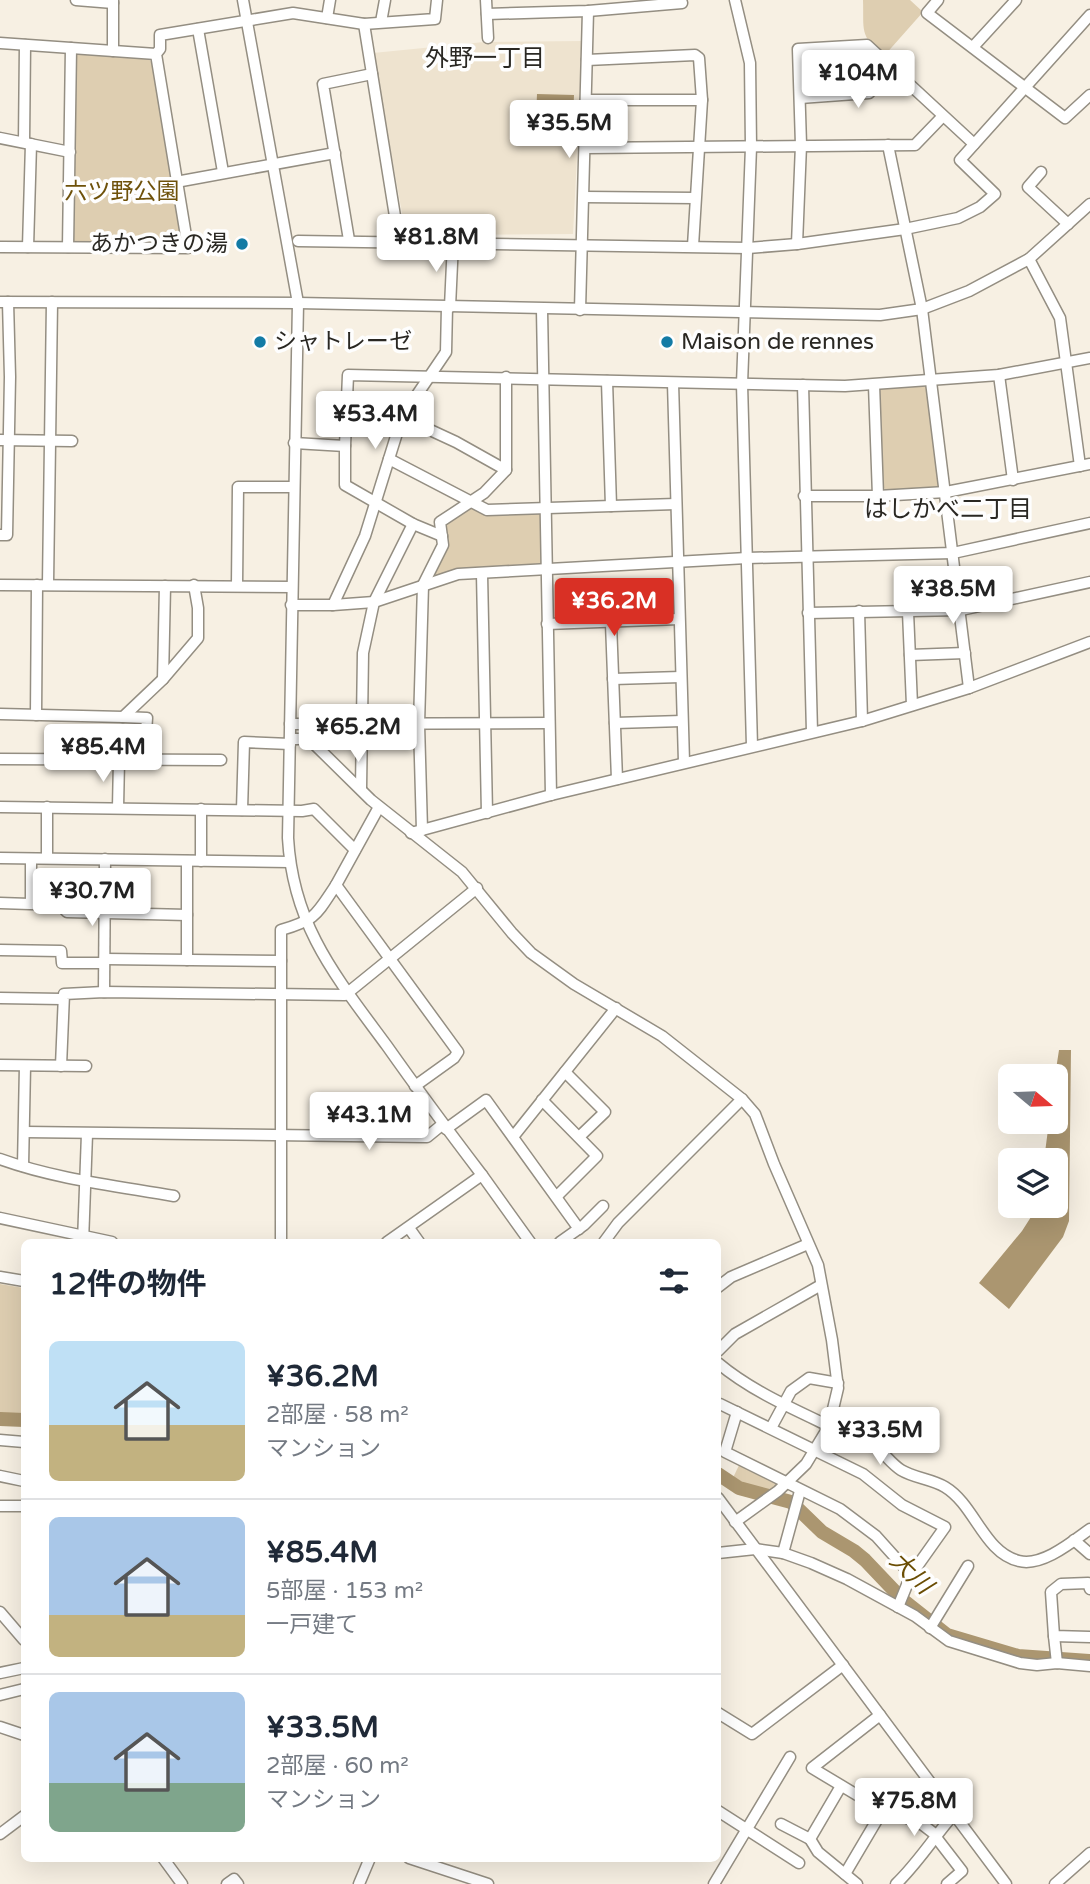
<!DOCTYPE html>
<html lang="ja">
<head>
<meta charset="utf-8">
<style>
	:root { --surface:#fff; --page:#f6f6f7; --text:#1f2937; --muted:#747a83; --line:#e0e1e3; --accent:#d93025 }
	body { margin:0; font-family:"Varela Round","Noto Sans JP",sans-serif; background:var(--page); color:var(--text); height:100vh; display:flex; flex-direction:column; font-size:26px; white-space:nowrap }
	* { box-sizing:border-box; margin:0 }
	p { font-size:23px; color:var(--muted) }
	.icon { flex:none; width:38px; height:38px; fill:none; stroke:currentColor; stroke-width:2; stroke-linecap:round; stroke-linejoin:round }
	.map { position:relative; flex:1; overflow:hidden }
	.drawer { position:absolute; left:21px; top:1239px; width:700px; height:623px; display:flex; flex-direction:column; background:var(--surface); border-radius:10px; box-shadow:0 7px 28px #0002 }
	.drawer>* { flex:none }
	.needle { width:46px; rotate:109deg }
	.controls { position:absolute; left:998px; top:1064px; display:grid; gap:14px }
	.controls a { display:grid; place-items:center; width:70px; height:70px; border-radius:10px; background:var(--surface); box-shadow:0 7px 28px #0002; font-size:35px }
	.price { position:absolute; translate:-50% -60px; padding:0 16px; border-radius:7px; background:#fff; color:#222; font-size:23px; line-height:46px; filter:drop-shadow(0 2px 4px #0008) }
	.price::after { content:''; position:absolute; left:50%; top:42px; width:21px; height:16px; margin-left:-10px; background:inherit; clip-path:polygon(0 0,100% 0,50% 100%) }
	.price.active { background:var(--accent); color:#fff }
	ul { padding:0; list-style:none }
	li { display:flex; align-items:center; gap:21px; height:175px; padding:0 28px }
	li+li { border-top:2px solid var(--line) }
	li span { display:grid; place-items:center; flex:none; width:196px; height:140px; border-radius:10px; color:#555 }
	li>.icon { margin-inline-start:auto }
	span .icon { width:84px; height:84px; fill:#fffc; stroke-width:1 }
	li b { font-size:30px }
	h2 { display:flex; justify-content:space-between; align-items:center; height:84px; padding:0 28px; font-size:30px }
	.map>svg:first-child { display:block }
	.built { fill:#eee3cf }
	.green { fill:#deceb1 }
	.water { fill:#ab9670 }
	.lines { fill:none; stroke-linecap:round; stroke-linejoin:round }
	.river { stroke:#ab9670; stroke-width:14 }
	.minor-casing { stroke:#948e82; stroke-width:13 }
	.minor { stroke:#fff; stroke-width:10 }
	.poi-dot { fill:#137ba5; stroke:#fefefe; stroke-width:2.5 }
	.labels { text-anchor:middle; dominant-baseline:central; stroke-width:7; stroke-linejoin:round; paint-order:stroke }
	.park-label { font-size:23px; fill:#6e510a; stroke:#fefefe }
	.poi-label { font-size:23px; fill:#2a2823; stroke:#fefefe; text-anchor:start }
	.neighbourhood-label { font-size:24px; fill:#2a2823; stroke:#fefefe }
	.water-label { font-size:24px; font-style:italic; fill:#6a4d04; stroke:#fefefe }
</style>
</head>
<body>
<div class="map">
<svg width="1090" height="1884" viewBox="0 0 1090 1884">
	<rect width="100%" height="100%" fill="#f7f0e3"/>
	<polygon class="built" points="583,41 573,234 406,235 373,53 484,42"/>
	<g class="green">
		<path d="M863,0H910L923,12L884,56C859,35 864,31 863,0Z"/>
		<polygon points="76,54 147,57 153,64 181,240 177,243 71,243"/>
		<polygon points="928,384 943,487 888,491 882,487 877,387"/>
		<polygon points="470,506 539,512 542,515 542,563 540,566 451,571 434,577 433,574 449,545 443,524"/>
		<polygon points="0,1284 24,1288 24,1417 0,1415"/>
		<polygon points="741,1461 777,1480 778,1486 769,1494 740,1487 731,1482"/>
	</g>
	<g class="water">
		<polygon points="537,94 574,95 573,120 536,119"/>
		<polygon points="1059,1050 1071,1050 1069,1221 1063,1237 1009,1309 979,1283 1022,1231 1038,1206 1055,1206 1055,1160 1044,1160 1049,1122 1055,1122 1055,1076"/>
	</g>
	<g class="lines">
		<g class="river">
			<polyline points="0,1419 24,1420"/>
			<polyline points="718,1474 739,1488 791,1502 822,1532 854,1551 865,1560 904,1601 947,1635 1018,1656 1089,1661"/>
		</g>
		<defs>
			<g id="minor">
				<polyline points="76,0 113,3"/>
				<path d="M243,0L298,303L288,838C293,927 337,978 387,1046C418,1090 450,1133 482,1175"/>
				<polyline points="486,0 488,38"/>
				<polyline points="735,0 750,63 751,147 742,384 752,746"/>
				<polyline points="938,0 927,13 1065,118 1090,95"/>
				<polyline points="487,14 588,11 682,3 681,0"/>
				<polyline points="327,18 330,0"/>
				<polyline points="381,22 385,0"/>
				<polyline points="364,24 399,241"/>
				<polyline points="198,29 223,172"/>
				<polyline points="0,43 156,54"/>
				<polyline points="973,47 1016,0"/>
				<polyline points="113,51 113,0"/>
				<polyline points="587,60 695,55 699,58 702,100 693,246"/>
				<polyline points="800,98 869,93 892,69"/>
				<polyline points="586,100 702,100"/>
				<polyline points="0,138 70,152"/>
				<polyline points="24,142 25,45"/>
				<polyline points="888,145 922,309 969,688"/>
				<polyline points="585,148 915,145 943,116"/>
				<polyline points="1041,172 1028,187 1068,224"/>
				<polyline points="176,182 335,153"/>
				<polyline points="584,197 695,198"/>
				<polyline points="349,240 323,84 372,74"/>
				<polyline points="298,241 748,248 797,244 905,229 958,218 980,207 995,194 960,160 1090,15"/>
				<polyline points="797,244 801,145 798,49 867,45 974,144"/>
				<polyline points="0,247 188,248 156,54 160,49 160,35 293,13 364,24 435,19 437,0"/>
				<polyline points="28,247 31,144"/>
				<polyline points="68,247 71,48"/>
				<polyline points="1029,259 1060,318 1080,466"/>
				<polyline points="0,302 298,303 880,315 922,309 969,291 1029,259 1090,204"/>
				<polyline points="450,307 453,242"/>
				<polyline points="542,310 551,795"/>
				<polyline points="580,310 588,11"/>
				<polyline points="999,375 1013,480"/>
				<polyline points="607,381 611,506"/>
				<polyline points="673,383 684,762"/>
				<polyline points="803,385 812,732"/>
				<polyline points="874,385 878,496"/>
				<polyline points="402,417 456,442 506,470"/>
				<polyline points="0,440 72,441"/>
				<polyline points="294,443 345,446 345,485 413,524 442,536"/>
				<polyline points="345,446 348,375 845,386 999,375 1090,358"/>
				<polyline points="389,459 487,510 676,504"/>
				<polyline points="804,496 878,496 946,492 1090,464"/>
				<polyline points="0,535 7,535 10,377 8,302"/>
				<polyline points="482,574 487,813"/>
				<polyline points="48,584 52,302"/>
				<polyline points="0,585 292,587"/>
				<polyline points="237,586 238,487 293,487"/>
				<polyline points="291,605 333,605 374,602 458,574 747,558 953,553 1090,523"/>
				<polyline points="333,605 365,536 402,417 446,352 447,307"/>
				<polyline points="859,611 862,721"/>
				<polyline points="908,612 912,705"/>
				<polyline points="808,613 961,610 1090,582"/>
				<polyline points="611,623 617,779"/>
				<polyline points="547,624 679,619"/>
				<polyline points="910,655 965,653"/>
				<polyline points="163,679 165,586"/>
				<polyline points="613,679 681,677"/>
				<polyline points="0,714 123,717 163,679 198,638 198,608 194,585"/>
				<polyline points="36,715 37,585"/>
				<polyline points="123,717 147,718 144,760"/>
				<polyline points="615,723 682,721"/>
				<polyline points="290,724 549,723"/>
				<polyline points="290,739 309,739 371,800 462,872 512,933 531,953 574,984 662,1036 742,1099 755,1114 774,1164 818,1265 832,1340 838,1388 829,1426 806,1464 778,1491 735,1522"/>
				<polyline points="0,759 221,760"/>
				<polyline points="361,789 363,653 374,602 413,524"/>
				<polyline points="0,807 302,811 314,809 355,850"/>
				<polyline points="379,807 336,885 458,1052 454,1058 415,1086"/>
				<polyline points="118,808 119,760"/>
				<polyline points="242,810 244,742 290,744"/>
				<polyline points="422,830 419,724 423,585 443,545 440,522 484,493 506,470 506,377"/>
				<polyline points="411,833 551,795 862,721 969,688 1090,642"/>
				<polyline points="0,858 290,862"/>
				<polyline points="47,858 47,807"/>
				<polyline points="201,861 201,809"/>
				<polyline points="0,903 60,905 67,912 187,915"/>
				<polyline points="31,903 31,859"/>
				<polyline points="0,950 61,951 62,963 104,963"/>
				<polyline points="105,959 281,961"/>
				<polyline points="187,960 187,861"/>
				<polyline points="104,992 105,859"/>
				<polyline points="0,998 62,999"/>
				<polyline points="0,1065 86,1066"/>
				<polyline points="61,1066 64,994 104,992 345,995 477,888"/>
				<polyline points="565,1072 605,1112 579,1137"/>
				<polyline points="542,1100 597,1156 557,1196"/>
				<polyline points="446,1129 486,1100 579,1229"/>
				<polyline points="25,1132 427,1137 443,1124"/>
				<polyline points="513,1137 616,1008"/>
				<path d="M0,1159C55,1179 117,1186 174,1196"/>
				<polyline points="23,1166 25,1066"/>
				<polyline points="0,1218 112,1242"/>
				<polyline points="409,1228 419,1242"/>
				<polyline points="83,1242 87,1134"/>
				<path d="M281,1242V930C316,920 316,915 336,885"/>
				<polyline points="387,1242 482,1175 530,1242"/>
				<polyline points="560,1242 584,1225 603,1206"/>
				<polyline points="604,1242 618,1223 742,1099"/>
				<polyline points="0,1277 24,1281"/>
				<polyline points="718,1287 731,1277 808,1244"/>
				<polyline points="718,1351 735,1334 821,1285"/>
				<path d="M718,1363C750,1390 791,1408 829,1426C843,1433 859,1437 873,1445C883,1451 890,1463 901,1470C914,1478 932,1479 945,1487C975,1505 984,1553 1019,1561C1042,1567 1072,1542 1090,1529"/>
				<polyline points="720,1404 863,1474 902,1505 945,1527 911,1575"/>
				<polyline points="737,1412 725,1452 840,1509 876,1536 911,1575 898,1607"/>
				<polyline points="771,1428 791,1391 809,1378 838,1383"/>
				<polyline points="0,1440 24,1442"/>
				<polyline points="0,1476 24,1481"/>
				<polyline points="718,1498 1006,1884"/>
				<polyline points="0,1506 24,1506"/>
				<polyline points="1074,1540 1090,1554"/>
				<polyline points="718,1553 755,1549 783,1553 811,1563 847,1579 915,1616 949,1641 1020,1663 1037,1665 1057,1663 1090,1666"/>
				<polyline points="783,1553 800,1491"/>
				<polyline points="1090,1589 1088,1583 1061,1584 1051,1592 1054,1636 1090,1637"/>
				<polyline points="0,1612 24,1640"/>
				<polyline points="930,1628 968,1566"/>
				<polyline points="1054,1636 1057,1663"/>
				<polyline points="0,1673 24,1668"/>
				<polyline points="0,1695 24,1689"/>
				<polyline points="718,1713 752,1734 843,1665"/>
				<polyline points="880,1715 812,1768 862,1798 923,1825 936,1835"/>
				<polyline points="0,1727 24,1735"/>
				<polyline points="841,1786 810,1839 818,1852 857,1884"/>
				<polyline points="718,1811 799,1863"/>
				<polyline points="781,1824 810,1839"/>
				<polyline points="0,1834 24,1816"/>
				<polyline points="935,1836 962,1871 947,1884"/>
				<polyline points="163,1858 182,1884"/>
				<polyline points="409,1858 488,1884"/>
				<polyline points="845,1874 884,1808"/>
				<polyline points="227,1884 234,1879 238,1884"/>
				<polyline points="359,1884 370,1858"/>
				<polyline points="714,1884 790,1757"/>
				<path d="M896,1884C918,1863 934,1837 954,1814"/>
				<polyline points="1055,1884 1090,1853"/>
			</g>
		</defs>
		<use href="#minor" class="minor-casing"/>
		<use href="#minor" class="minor"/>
	</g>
	<g class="poi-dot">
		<circle cx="242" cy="244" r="7"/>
		<circle cx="260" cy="342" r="7"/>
		<circle cx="667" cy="342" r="7"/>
	</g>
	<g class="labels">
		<g class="park-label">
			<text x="122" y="192">六ツ野公園</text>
		</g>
		<g class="poi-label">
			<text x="228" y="244" text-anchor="end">あかつきの湯</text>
			<text x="274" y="342">シャトレーゼ</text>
			<text x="681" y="342">Maison de rennes</text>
		</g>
		<g class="neighbourhood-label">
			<text x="485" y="58">外野一丁目</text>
			<text x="948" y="509">はしかべ二丁目</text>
		</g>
		<g class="water-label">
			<text transform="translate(911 1573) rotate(44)">大川</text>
		</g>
	</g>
</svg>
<div class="controls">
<a><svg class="needle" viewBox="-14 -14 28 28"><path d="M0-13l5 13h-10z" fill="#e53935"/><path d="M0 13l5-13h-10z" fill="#747a83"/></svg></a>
<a><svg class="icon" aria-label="layers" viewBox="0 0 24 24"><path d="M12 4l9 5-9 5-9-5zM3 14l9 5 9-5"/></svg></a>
</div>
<b class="price" style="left:858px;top:110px">¥104M</b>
<b class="price" style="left:569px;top:160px">¥35.5M</b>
<b class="price" style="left:436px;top:274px">¥81.8M</b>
<b class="price" style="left:375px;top:451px">¥53.4M</b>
<b class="price" style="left:953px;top:626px">¥38.5M</b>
<b class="price active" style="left:614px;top:638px">¥36.2M</b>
<b class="price" style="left:358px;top:764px">¥65.2M</b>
<b class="price" style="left:103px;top:784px">¥85.4M</b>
<b class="price" style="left:92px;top:928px">¥30.7M</b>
<b class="price" style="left:369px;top:1152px">¥43.1M</b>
<b class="price" style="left:880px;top:1467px">¥33.5M</b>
<b class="price" style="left:914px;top:1838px">¥75.8M</b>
<section class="drawer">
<h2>12件の物件<svg class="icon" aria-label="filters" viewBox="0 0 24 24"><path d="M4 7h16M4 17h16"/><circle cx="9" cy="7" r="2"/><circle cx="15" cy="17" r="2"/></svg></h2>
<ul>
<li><span style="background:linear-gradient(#bfe0f5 60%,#c2b280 0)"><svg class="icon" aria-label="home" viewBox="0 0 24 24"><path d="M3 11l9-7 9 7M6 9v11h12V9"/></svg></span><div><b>¥36.2M</b><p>2部屋 · 58 m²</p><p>マンション</p></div></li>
<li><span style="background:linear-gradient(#a9c7e8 70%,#c2b280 0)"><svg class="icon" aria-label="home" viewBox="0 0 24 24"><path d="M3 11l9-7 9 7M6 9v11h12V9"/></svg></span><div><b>¥85.4M</b><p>5部屋 · 153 m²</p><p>一戸建て</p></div></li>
<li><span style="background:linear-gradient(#a9c7e8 65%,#7fa58c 0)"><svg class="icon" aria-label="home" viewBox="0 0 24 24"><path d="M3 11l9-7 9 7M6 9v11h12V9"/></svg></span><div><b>¥33.5M</b><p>2部屋 · 60 m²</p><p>マンション</p></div></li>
</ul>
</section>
</div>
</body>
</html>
